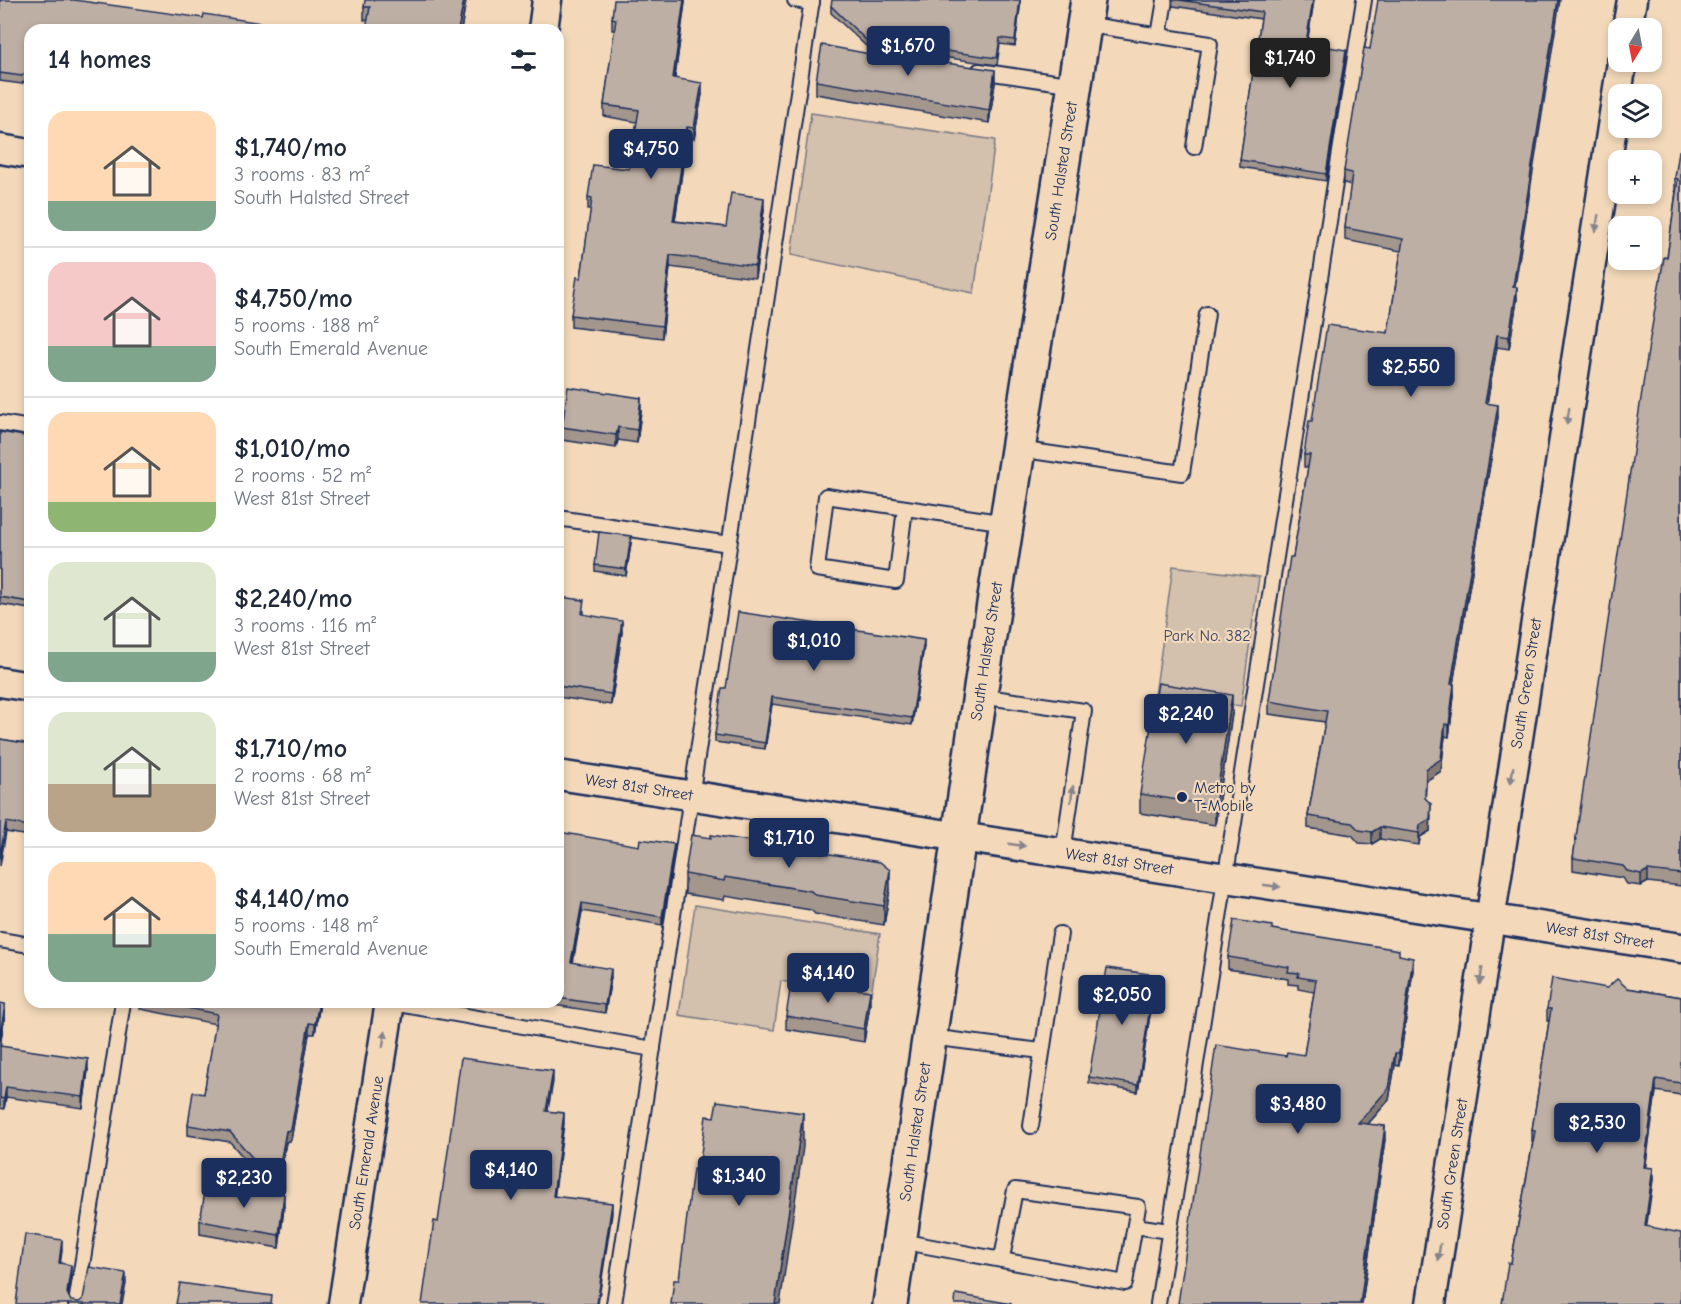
<!DOCTYPE html>
<html lang="en">
<head>
<meta charset="utf-8">
<style>
	:root { --surface:#fff; --page:#f2f2f3; --text:#1f2937; --muted:#747a83; --line:#e0e1e3; --accent:#1b2f5e }
	body { margin:0; font-family:"Comic Neue",sans-serif; background:var(--page); color:var(--text); height:100vh; display:flex; flex-direction:column; font-size:22px; white-space:nowrap }
	* { box-sizing:border-box; margin:0 }
	p { font-size:20px; color:var(--muted) }
	.icon { flex:none; width:33px; height:33px; fill:none; stroke:currentColor; stroke-width:2; stroke-linecap:round; stroke-linejoin:round }
	.map { position:relative; flex:1; overflow:hidden }
	.details { position:absolute; left:24px; top:24px; width:540px; height:984px; display:flex; flex-direction:column; background:var(--surface); border-radius:18px; box-shadow:0 3px 9px #0003 }
	.details>* { flex:none }
	.needle { width:39px; rotate:190deg }
	.buttons { position:absolute; left:1608px; top:18px; display:grid; gap:12px }
	.buttons a { display:grid; place-items:center; width:54px; height:54px; border-radius:12px; background:var(--surface); box-shadow:0 3px 9px #0003; font-size:30px }
	.price { position:absolute; translate:-50% -51px; padding:0 14px; border-radius:6px; background:var(--accent); color:#fff; font-size:20px; line-height:39px; filter:drop-shadow(0 2px 3px #0008) }
	.price::after { content:''; position:absolute; left:50%; top:36px; width:18px; height:14px; margin-left:-9px; background:inherit; clip-path:polygon(0 0,100% 0,50% 100%) }
	.price.active { background:#222; color:#fff }
	ul { padding:0; list-style:none }
	li { display:flex; align-items:center; gap:18px; height:150px; padding:0 24px }
	li+li { border-top:2px solid var(--line) }
	li span { display:grid; place-items:center; flex:none; width:168px; height:120px; border-radius:18px; color:#555 }
	li>.icon { margin-inline-start:auto }
	span .icon { width:72px; height:72px; fill:#fffc; stroke-width:1 }
	li b { font-size:26px }
	h2 { display:flex; justify-content:space-between; align-items:center; height:72px; padding:0 24px; font-size:26px }
	.map>svg:first-child { display:block }
	.green { fill:#d3c0ad; stroke:#777886; stroke-width:1.5 }
	.lines { fill:none; stroke-linecap:round; stroke-linejoin:round }
	.service-casing { stroke:#1b2f5e; stroke-width:18 }
	.minor-casing { stroke:#1b2f5e; stroke-width:33 }
	.secondary-casing { stroke:#1b2f5e; stroke-width:38 }
	.service { stroke:#f3d9ba; stroke-width:14 }
	.minor { stroke:#f3d9ba; stroke-width:28 }
	.secondary { stroke:#f3d9ba; stroke-width:33 }
	.wall { fill:#a3968d; stroke:#1b2f5e; stroke-width:1.5 }
	.shaded-wall { fill:#857a73; stroke:#1b2f5e; stroke-width:1.5 }
	.building { fill:#beafa4; stroke:#1b2f5e; stroke-width:1.5 }
	.oneway { fill:#87848c }
	.poi-dot { fill:#1b2f5e; stroke:#f3d9ba; stroke-width:2 }
	.labels { text-anchor:middle; dominant-baseline:central; stroke-width:4.5; stroke-linejoin:round; paint-order:stroke }
	.street-label { font-size:16px; fill:#1b2f5e; stroke:#f3d9ba }
	.park-label { font-size:16px; fill:#37456a; stroke:#f3d9ba }
	.poi-label { font-size:16px; fill:#1b2f5e; stroke:#f3d9ba; text-anchor:start }
</style>
</head>
<body>
<div class="map">
<svg width="1681" height="1304" viewBox="0 0 1681 1304">
	<rect width="100%" height="100%" fill="#f3d9ba"/>
	<filter id="ink" filterUnits="userSpaceOnUse"><feTurbulence type="fractalNoise" baseFrequency=".0167" numOctaves="2"/><feDisplacementMap in="SourceGraphic" scale="12" xChannelSelector="R" yChannelSelector="G"/><feConvolveMatrix kernelMatrix="1 2 1 2 8 2 1 2 1" color-interpolation-filters="sRGB"/></filter>
	<g filter="url(#ink)">
		<g class="green">
			<polygon points="811,113 995,140 974,293 791,255"/>
			<polygon points="1173,566 1259,577 1241,706 1155,695"/>
			<polygon points="695,905 880,934 871,995 781,981 774,1030 679,1015"/>
		</g>
		<g class="lines">
			<defs>
				<g id="service">
					<polyline points="795,0 812,3"/>
					<polyline points="1084,24 1210,44 1194,147"/>
					<polyline points="1159,36 1165,0"/>
					<polyline points="979,71 1075,85"/>
					<polyline points="0,423 30,428"/>
					<polyline points="1018,449 1182,473 1207,314"/>
					<path d="M905,508L896,581L817,569L826,496C886,505 946,514 1006,523"/>
					<polyline points="558,518 729,544"/>
					<polyline points="980,696 1084,711 1063,852"/>
					<polyline points="0,940 30,945"/>
					<polyline points="387,1002 653,1049"/>
					<polyline points="930,1037 1041,1051"/>
					<polyline points="1031,1126 1060,934"/>
					<polyline points="1135,1226 1169,1231"/>
					<polyline points="900,1241 1125,1283 1138,1207 1015,1190 1002,1258"/>
					<polyline points="76,1304 123,1002"/>
					<polyline points="614,1304 812,0"/>
					<polyline points="1158,1304 1364,0"/>
				</g>
				<g id="minor">
					<polyline points="1627,28 1632,0"/>
					<polyline points="543,30 547,0"/>
					<polyline points="0,149 30,154"/>
					<polyline points="0,682 30,687"/>
					<path id="s1" d="M558,775L1681,948"/>
					<path id="s2" d="M343,1304L390,1002"/>
					<path id="s3" d="M1431,1304L1622,62"/>
				</g>
				<g id="secondary">
					<path id="s4" d="M890,1304L982,681L1088,0"/>
				</g>
			</defs>
			<use href="#service" class="service-casing"/>
			<use href="#minor" class="minor-casing"/>
			<use href="#secondary" class="secondary-casing"/>
			<use href="#service" class="service"/>
			<use href="#minor" class="minor"/>
			<use href="#secondary" class="secondary"/>
		</g>
		<g class="wall">
			<polygon points="0,0 280,30 30,30 30,83 23,82 22,84 0,81"/>
			<polygon points="466,0 461,30 366,30 368,20 364,20 364,7"/>
			<polygon points="685,0 675,78 702,94 694,139 687,138 675,221 726,227 764,210 755,278 670,267 662,338 571,327 571,315 581,278 591,209 588,209 588,197 629,169 637,122 604,116 604,105 615,30 612,30 612,18"/>
			<polygon points="1172,0 1314,0 1307,43 1346,57 1326,181 1240,167 1240,160 1261,19 1173,6"/>
			<polygon points="831,6 1020,7 1015,46 1000,44 997,65 866,46 831,13"/>
			<polygon points="1370,49 1515,287 1517,300 1509,349 1497,347 1487,403 1498,417 1453,684 1454,696 1449,737 1445,736 1441,771 1426,781 1425,799 1431,816 1430,831 1420,837 1419,845 1380,839 1372,844 1359,843 1352,835 1308,828 1308,816 1325,722 1269,714 1269,701 1308,467 1304,467 1304,455 1312,421 1388,333 1401,251 1345,240 1345,228 1351,185 1344,183 1344,171"/>
			<polygon points="888,55 995,83 989,123 816,94 816,81 888,57"/>
			<polygon points="1681,152 1681,886 1648,882 1641,886 1627,884 1623,878 1573,870 1573,858 1667,258 1676,191 1675,191 1675,178"/>
			<polygon points="641,411 637,443 618,440 616,448 562,440 562,427"/>
			<polygon points="0,432 30,437 30,609 0,604"/>
			<polygon points="631,543 626,576 595,571 595,565"/>
			<polygon points="558,597 584,611 584,615 622,632 611,705 558,697"/>
			<polygon points="924,646 912,725 772,704 765,749 715,742 715,735 726,688"/>
			<polygon points="1232,714 1215,825 1140,813 1140,794"/>
			<polygon points="0,739 30,744 30,836 6,832"/>
			<polygon points="558,836 674,852 662,925 582,911 573,963 611,977 605,1013 534,1002 558,1002"/>
			<polygon points="685,874 890,889 884,925 815,914 811,910 725,896 724,900 685,894"/>
			<polygon points="1272,930 1399,955 1413,970 1399,1066 1395,1065 1389,1100 1368,1124 1385,1139 1362,1304 1178,1304 1286,1056 1304,1055 1314,992 1298,989 1298,985 1288,984 1288,979 1228,969 1228,957"/>
			<polygon points="1155,982 1138,1092 1089,1083 1089,1077"/>
			<polygon points="1607,988 1627,988 1681,997 1681,1095 1656,1091 1645,1167 1653,1180 1511,1263 1533,1142 1532,1142 1532,1130 1549,1021 1547,1021 1547,1009"/>
			<polygon points="140,1002 320,1002 315,1034 309,1034 291,1140 286,1142 277,1192 284,1207 279,1248 200,1234 200,1221 230,1190 273,1192 230,1142 188,1135 188,1125 204,1094 216,1024 140,1009"/>
			<polygon points="0,1003 5,1014 0,1046 88,1070 83,1108 6,1097 4,1109 0,1108"/>
			<polygon points="870,1004 864,1042 786,1029 786,1016"/>
		</g>
		<g class="shaded-wall">
			<polygon points="464,0 466,0 461,30 458,30"/>
			<polygon points="684,0 685,0 685,3 673,90 673,78"/>
			<polygon points="1020,0 1020,7 1015,46 1015,40"/>
			<polygon points="1313,0 1314,0 1306,50 1306,43"/>
			<polygon points="1558,0 1560,0 1513,299 1513,287"/>
			<polygon points="1346,50 1346,57 1326,181 1326,174"/>
			<polygon points="995,70 995,83 989,123 989,110"/>
			<polygon points="702,83 702,94 694,139 694,128"/>
			<polygon points="687,127 687,138 673,232 673,221"/>
			<polygon points="764,198 764,210 755,278 755,266"/>
			<polygon points="670,255 670,267 662,338 662,326"/>
			<polygon points="1517,287 1517,300 1509,349 1509,337"/>
			<polygon points="1497,335 1497,347 1485,415 1485,403"/>
			<polygon points="641,398 641,411 637,443 637,430"/>
			<polygon points="1498,405 1498,417 1451,696 1451,684"/>
			<polygon points="618,427 618,440 616,448 616,435"/>
			<polygon points="631,536 631,543 626,576 626,569"/>
			<polygon points="622,621 622,632 611,705 611,694"/>
			<polygon points="924,640 924,646 912,725 912,718"/>
			<polygon points="1454,684 1454,696 1449,737 1449,725"/>
			<polygon points="1232,695 1232,714 1215,825 1215,806"/>
			<polygon points="772,697 772,704 765,749 765,743"/>
			<polygon points="1445,724 1445,736 1441,771 1426,781 1425,810 1426,769"/>
			<polygon points="1431,804 1430,831 1420,837 1419,845 1419,833 1420,825"/>
			<polygon points="6,822 6,832 0,866 0,856"/>
			<polygon points="1380,827 1380,839 1372,844 1372,832"/>
			<polygon points="674,844 674,852 662,925 662,917"/>
			<polygon points="890,870 890,889 884,925 884,906"/>
			<polygon points="1648,870 1648,882 1641,886 1641,874"/>
			<polygon points="582,903 582,911 571,970 571,962"/>
			<polygon points="1413,958 1413,970 1399,1066 1399,1053"/>
			<polygon points="611,969 611,977 605,1013 605,1005"/>
			<polygon points="1155,975 1155,982 1138,1092 1138,1085"/>
			<polygon points="870,991 870,1004 864,1042 864,1029"/>
			<polygon points="319,1002 320,1002 315,1034 315,1024"/>
			<polygon points="5,1004 5,1014 0,1047 0,1037"/>
			<polygon points="309,1023 309,1034 291,1140 286,1142 276,1195 276,1185 286,1131"/>
			<polygon points="1395,1053 1395,1065 1389,1100 1358,1135 1358,1123"/>
			<polygon points="88,1059 88,1070 83,1108 83,1097"/>
			<polygon points="553,1071 553,1082 546,1121 546,1111"/>
			<polygon points="1656,1079 1656,1091 1644,1179 1644,1167"/>
			<polygon points="6,1087 6,1097 4,1109 4,1099"/>
			<polygon points="564,1113 564,1124 553,1207 553,1196"/>
			<polygon points="803,1113 803,1147 780,1304 775,1304"/>
			<polygon points="1385,1126 1385,1139 1362,1304 1360,1304"/>
			<polygon points="1653,1168 1653,1180 1645,1238 1645,1226"/>
			<polygon points="284,1194 284,1207 279,1248 279,1235"/>
			<polygon points="612,1203 612,1214 598,1304 597,1304"/>
			<polygon points="62,1240 62,1251 59,1273 59,1263"/>
			<polygon points="71,1265 71,1275 67,1303 67,1293"/>
			<polygon points="126,1273 126,1284 122,1304 120,1304"/>
		</g>
		<g class="building">
			<polygon points="0,0 74,0 203,18 204,14 280,26 279,30 30,30 30,75 23,74 22,76 0,73"/>
			<polygon points="365,0 464,0 458,30 366,30 370,7 364,7"/>
			<polygon points="614,0 684,0 673,78 702,83 694,128 687,127 673,221 726,227 731,193 764,198 755,266 670,255 662,326 571,315 577,277 581,278 592,198 588,197 593,165 629,169 639,110 604,105 616,19 612,18"/>
			<polygon points="832,0 1020,0 1015,40 1000,38 997,58 866,40 831,6"/>
			<polygon points="1179,0 1313,0 1306,43 1346,50 1326,174 1240,160 1262,12"/>
			<polygon points="1378,0 1558,0 1513,287 1517,287 1509,337 1497,335 1485,403 1498,405 1451,684 1454,684 1449,725 1445,724 1441,759 1426,769 1425,798 1431,804 1430,819 1420,825 1419,833 1380,827 1372,832 1359,830 1352,823 1308,816 1327,711 1269,701 1290,557 1293,557 1310,455 1304,455 1309,421 1312,421 1327,325 1388,333 1403,239 1345,228 1352,173 1344,171 1364,48 1370,49"/>
			<polygon points="822,45 891,58 888,55 995,70 989,110 816,81"/>
			<polygon points="1679,151 1681,152 1681,874 1648,870 1641,874 1627,871 1623,866 1573,858 1649,344 1664,257 1667,258 1678,179 1675,178"/>
			<polygon points="568,387 641,398 637,430 618,427 616,435 562,427"/>
			<polygon points="0,432 30,437 30,602 0,597"/>
			<polygon points="599,532 631,536 626,569 595,565"/>
			<polygon points="558,597 584,600 582,614 622,621 611,694 558,686"/>
			<polygon points="738,612 924,640 912,718 772,697 765,743 715,735 722,688 726,688"/>
			<polygon points="1158,683 1232,695 1215,806 1140,794"/>
			<polygon points="0,739 30,744 30,826 6,822 0,856"/>
			<polygon points="559,832 639,846 640,839 674,844 662,917 582,903 571,962 611,969 605,1005 558,998"/>
			<polygon points="691,835 711,838 711,835 880,862 890,870 884,906 815,895 811,891 725,877 724,881 685,874"/>
			<polygon points="1234,920 1272,926 1272,929 1399,950 1399,955 1413,958 1399,1053 1395,1053 1389,1088 1358,1123 1385,1126 1360,1304 1178,1304 1216,1045 1286,1056 1287,1052 1304,1055 1316,980 1298,977 1299,973 1288,972 1289,967 1228,957"/>
			<polygon points="1107,968 1155,975 1138,1085 1089,1077"/>
			<polygon points="792,978 870,991 864,1029 786,1016"/>
			<polygon points="1552,978 1607,988 1617,979 1627,988 1681,997 1681,1083 1656,1079 1644,1167 1653,1168 1645,1226 1681,1233 1681,1304 1502,1304 1508,1263 1511,1263 1535,1131 1532,1130 1551,1009 1547,1009"/>
			<polygon points="157,1002 319,1002 315,1024 309,1023 291,1130 286,1131 276,1185 230,1132 188,1125 193,1092 204,1094 217,1014"/>
			<polygon points="0,1003 5,1004 0,1037"/>
			<polygon points="0,1046 88,1059 83,1097 6,1087 4,1099 0,1098"/>
			<polygon points="461,1058 553,1071 546,1111 564,1113 553,1196 612,1203 597,1304 422,1304 434,1221 438,1222"/>
			<polygon points="717,1101 803,1113 775,1304 671,1304 674,1280 679,1280 693,1169 699,1169 706,1116 714,1117"/>
			<polygon points="230,1184 284,1194 279,1235 200,1221 206,1186 230,1190"/>
			<polygon points="25,1234 62,1240 59,1263 71,1265 67,1293 71,1301 79,1302 83,1299 89,1267 126,1273 120,1304 16,1304"/>
			<polygon points="180,1283 272,1296 271,1304 176,1304"/>
			<polygon points="956,1294 1012,1304 955,1304"/>
		</g>
		<defs><path id="oneway-solid" d="M-6-.8H1V-3.2L6.5 0L1 3.2V.8H-6Z" transform="scale(1.5)"/></defs>
		<g class="oneway">
			<use href="#oneway-solid" transform="translate(1597 223) rotate(99)"/>
			<use href="#oneway-solid" transform="translate(1568 416) rotate(99)"/>
			<use href="#oneway-solid" transform="translate(1512 775) rotate(99)"/>
			<use href="#oneway-solid" transform="translate(1072 794) rotate(-82)"/>
			<use href="#oneway-solid" transform="translate(1017 845) rotate(8)"/>
			<use href="#oneway-solid" transform="translate(1272 886) rotate(8)"/>
			<use href="#oneway-solid" transform="translate(1481 976) rotate(99)"/>
			<use href="#oneway-solid" transform="translate(384 1039) rotate(-81)"/>
			<use href="#oneway-solid" transform="translate(1439 1252) rotate(99)"/>
		</g>
	</g>
	<circle class="poi-dot" cx="1182" cy="797" r="6"/>
	<g class="labels">
		<g class="street-label">
			<text stroke="none"><textPath href="#s4" startOffset="1146">South Halsted Street</textPath></text>
			<text stroke="none"><textPath href="#s4" startOffset="660">South Halsted Street</textPath></text>
			<text stroke="none"><textPath href="#s3" startOffset="628">South Green Street</textPath></text>
			<text stroke="none"><textPath href="#s1" startOffset="82">West 81st Street</textPath></text>
			<text stroke="none"><textPath href="#s1" startOffset="568">West 81st Street</textPath></text>
			<text stroke="none"><textPath href="#s1" startOffset="1054">West 81st Street</textPath></text>
			<text stroke="none"><textPath href="#s4" startOffset="174">South Halsted Street</textPath></text>
			<text stroke="none"><textPath href="#s2" startOffset="153">South Emerald Avenue</textPath></text>
			<text stroke="none"><textPath href="#s3" startOffset="142">South Green Street</textPath></text>
		</g>
		<g class="park-label">
			<text x="1207" y="636">Park No. 382</text>
		</g>
		<g class="poi-label">
			<text x="1194" y="788">Metro by<tspan x="1194" dy="18">T-Mobile</tspan></text>
		</g>
	</g>
</svg>
<div class="buttons">
<a><svg class="needle" viewBox="-14 -14 28 28"><path d="M0-13l5 13h-10z" fill="#e53935"/><path d="M0 13l5-13h-10z" fill="#747a83"/></svg></a>
<a><svg class="icon" aria-label="layers" viewBox="0 0 24 24"><path d="M12 4l9 5-9 5-9-5zM3 14l9 5 9-5"/></svg></a>
<a>+</a>
<a>−</a>
</div>
<b class="price" style="left:908px;top:77px">$1,670</b>
<b class="price active" style="left:1290px;top:89px">$1,740</b>
<b class="price" style="left:651px;top:180px">$4,750</b>
<b class="price" style="left:1411px;top:398px">$2,550</b>
<b class="price" style="left:814px;top:672px">$1,010</b>
<b class="price" style="left:1186px;top:745px">$2,240</b>
<b class="price" style="left:789px;top:869px">$1,710</b>
<b class="price" style="left:828px;top:1004px">$4,140</b>
<b class="price" style="left:1122px;top:1026px">$2,050</b>
<b class="price" style="left:1298px;top:1135px">$3,480</b>
<b class="price" style="left:1597px;top:1154px">$2,530</b>
<b class="price" style="left:511px;top:1201px">$4,140</b>
<b class="price" style="left:739px;top:1207px">$1,340</b>
<b class="price" style="left:244px;top:1209px">$2,230</b>
<section class="details">
<h2>14 homes<svg class="icon" aria-label="filters" viewBox="0 0 24 24"><path d="M4 7h16M4 17h16"/><circle cx="9" cy="7" r="2"/><circle cx="15" cy="17" r="2"/></svg></h2>
<ul>
<li><span style="background:linear-gradient(#ffd9b3 75%,#7fa58c 0)"><svg class="icon" aria-label="home" viewBox="0 0 24 24"><path d="M3 11l9-7 9 7M6 9v11h12V9"/></svg></span><div><b>$1,740/mo</b><p>3 rooms · 83 m²</p><p>South Halsted Street</p></div></li>
<li><span style="background:linear-gradient(#f6c9c9 70%,#7fa58c 0)"><svg class="icon" aria-label="home" viewBox="0 0 24 24"><path d="M3 11l9-7 9 7M6 9v11h12V9"/></svg></span><div><b>$4,750/mo</b><p>5 rooms · 188 m²</p><p>South Emerald Avenue</p></div></li>
<li><span style="background:linear-gradient(#ffd9b3 75%,#8fb573 0)"><svg class="icon" aria-label="home" viewBox="0 0 24 24"><path d="M3 11l9-7 9 7M6 9v11h12V9"/></svg></span><div><b>$1,010/mo</b><p>2 rooms · 52 m²</p><p>West 81st Street</p></div></li>
<li><span style="background:linear-gradient(#dfe7d0 75%,#7fa58c 0)"><svg class="icon" aria-label="home" viewBox="0 0 24 24"><path d="M3 11l9-7 9 7M6 9v11h12V9"/></svg></span><div><b>$2,240/mo</b><p>3 rooms · 116 m²</p><p>West 81st Street</p></div></li>
<li><span style="background:linear-gradient(#dfe7d0 60%,#b9a48a 0)"><svg class="icon" aria-label="home" viewBox="0 0 24 24"><path d="M3 11l9-7 9 7M6 9v11h12V9"/></svg></span><div><b>$1,710/mo</b><p>2 rooms · 68 m²</p><p>West 81st Street</p></div></li>
<li><span style="background:linear-gradient(#ffd9b3 60%,#7fa58c 0)"><svg class="icon" aria-label="home" viewBox="0 0 24 24"><path d="M3 11l9-7 9 7M6 9v11h12V9"/></svg></span><div><b>$4,140/mo</b><p>5 rooms · 148 m²</p><p>South Emerald Avenue</p></div></li>
</ul>
</section>
</div>
</body>
</html>
